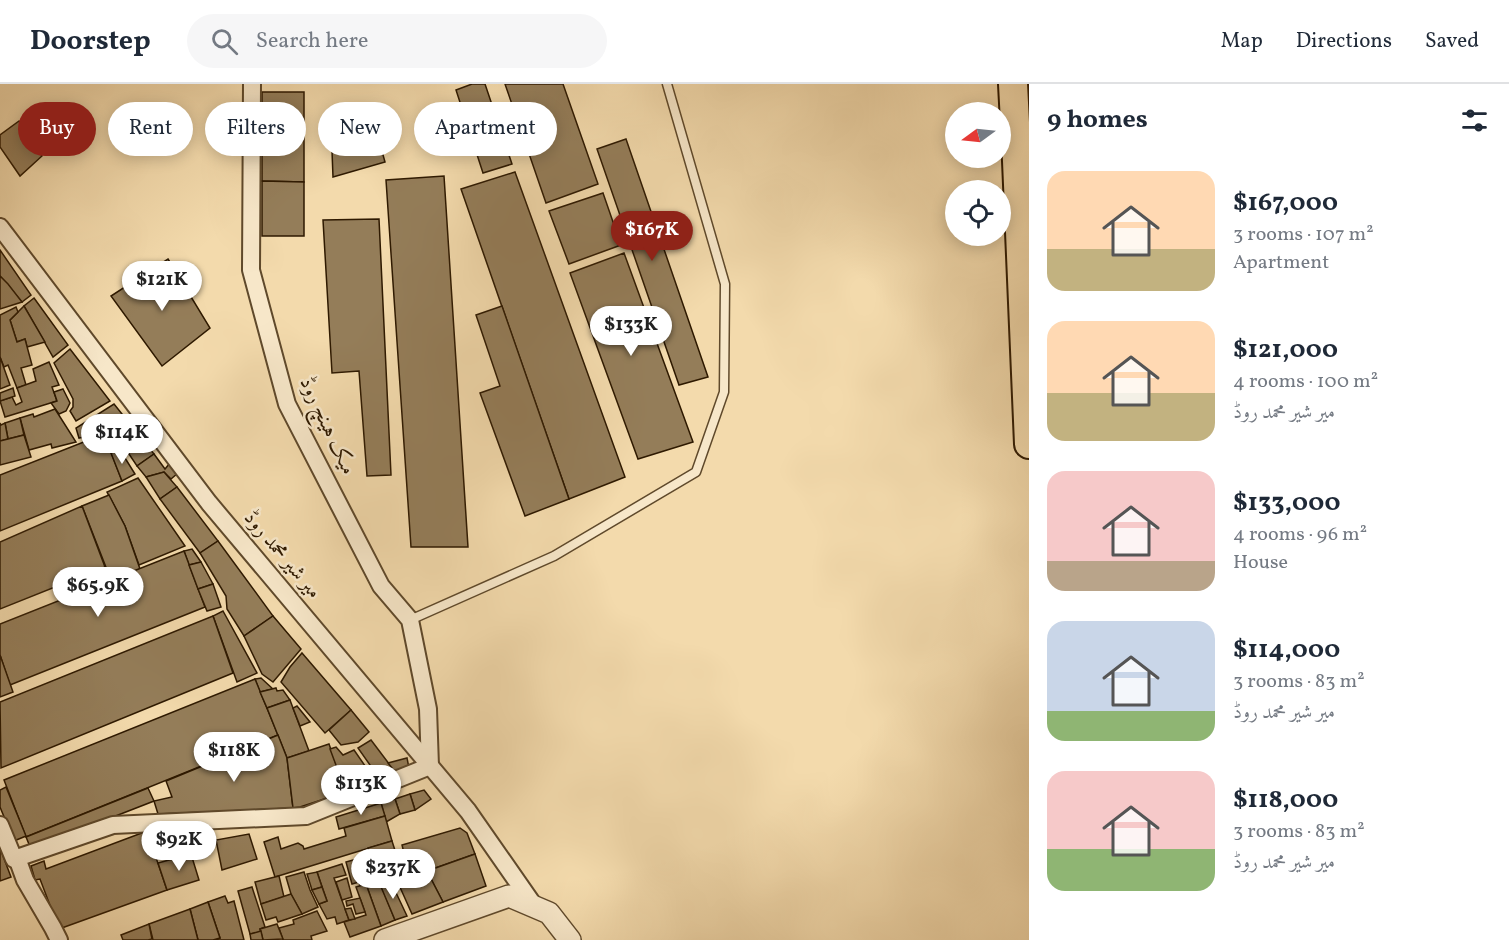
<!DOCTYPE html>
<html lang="en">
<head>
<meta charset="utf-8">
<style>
	:root { --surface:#fff; --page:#f6f6f7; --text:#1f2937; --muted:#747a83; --line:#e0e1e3; --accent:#8f2418 }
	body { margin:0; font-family:Vollkorn,Amiri,serif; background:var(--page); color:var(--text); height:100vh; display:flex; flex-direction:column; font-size:22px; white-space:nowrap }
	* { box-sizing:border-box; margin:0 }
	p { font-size:20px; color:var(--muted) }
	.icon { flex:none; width:33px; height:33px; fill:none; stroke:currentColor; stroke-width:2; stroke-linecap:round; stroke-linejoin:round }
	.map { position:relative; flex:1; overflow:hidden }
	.sheet { display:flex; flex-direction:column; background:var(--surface); width:480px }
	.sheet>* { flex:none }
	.guide { position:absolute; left:18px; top:18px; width:570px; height:54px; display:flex; gap:12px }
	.needle { width:39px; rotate:255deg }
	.controls { position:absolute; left:945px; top:18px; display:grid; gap:12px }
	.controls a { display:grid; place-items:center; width:66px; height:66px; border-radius:50%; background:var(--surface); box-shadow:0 3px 15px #0003; font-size:30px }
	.price { position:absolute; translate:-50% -51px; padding:0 14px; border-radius:21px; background:#fff; color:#222; font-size:20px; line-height:39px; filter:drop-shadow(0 2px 3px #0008) }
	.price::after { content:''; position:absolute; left:50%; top:36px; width:18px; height:14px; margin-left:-9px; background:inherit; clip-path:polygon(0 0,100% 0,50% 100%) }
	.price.current { background:var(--accent); color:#fff }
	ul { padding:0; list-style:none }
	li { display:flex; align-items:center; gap:18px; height:150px; padding:0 18px }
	li span { display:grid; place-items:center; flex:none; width:168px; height:120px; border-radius:18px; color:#555 }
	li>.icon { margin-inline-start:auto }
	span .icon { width:72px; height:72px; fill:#fffc; stroke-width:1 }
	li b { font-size:26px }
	h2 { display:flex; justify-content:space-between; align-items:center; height:72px; padding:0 18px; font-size:26px }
	.tag { padding:0 21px; border-radius:27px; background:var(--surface); box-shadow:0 3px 15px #0003; font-size:21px; line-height:54px }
	.tag.current { background:var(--accent); color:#fff }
	header { display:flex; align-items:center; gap:36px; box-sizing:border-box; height:84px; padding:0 30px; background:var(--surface); border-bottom:2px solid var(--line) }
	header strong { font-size:28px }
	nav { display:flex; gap:33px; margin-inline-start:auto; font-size:21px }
	.search { width:420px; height:54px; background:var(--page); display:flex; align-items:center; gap:15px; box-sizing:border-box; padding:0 21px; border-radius:33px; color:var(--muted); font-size:22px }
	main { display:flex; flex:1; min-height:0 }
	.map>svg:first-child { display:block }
	.building { fill:#947d59; stroke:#2e1900; stroke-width:1.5 }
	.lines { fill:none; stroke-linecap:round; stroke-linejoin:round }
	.service-casing { stroke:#5f492b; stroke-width:11 }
	.minor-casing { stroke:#5f492b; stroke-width:20 }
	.tertiary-casing { stroke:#5f492b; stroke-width:24 }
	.trunk-casing { stroke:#2e1900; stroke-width:32 }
	.service { stroke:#f7e7c9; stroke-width:8 }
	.minor { stroke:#f7e7c9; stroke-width:16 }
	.tertiary { stroke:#f7e7c9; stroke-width:21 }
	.trunk { stroke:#f3daac; stroke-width:28 }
	.labels { text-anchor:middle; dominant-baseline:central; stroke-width:5; stroke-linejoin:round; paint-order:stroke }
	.street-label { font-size:21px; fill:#2e1900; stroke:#f7e7c9 }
</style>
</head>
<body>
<header>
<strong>Doorstep</strong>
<div class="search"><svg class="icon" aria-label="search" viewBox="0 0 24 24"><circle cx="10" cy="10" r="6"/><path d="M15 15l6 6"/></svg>Search here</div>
<nav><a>Map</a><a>Directions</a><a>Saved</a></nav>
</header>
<main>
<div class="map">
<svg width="1029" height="856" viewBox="0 0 1029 856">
	<rect width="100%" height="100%" fill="#f3daac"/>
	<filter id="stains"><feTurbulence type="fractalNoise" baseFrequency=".00333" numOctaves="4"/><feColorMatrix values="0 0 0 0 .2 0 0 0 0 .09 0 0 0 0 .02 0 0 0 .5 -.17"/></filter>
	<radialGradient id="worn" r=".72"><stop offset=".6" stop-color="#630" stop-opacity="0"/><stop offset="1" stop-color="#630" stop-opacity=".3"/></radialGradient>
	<g class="building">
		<polygon points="472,0 485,0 512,80 483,89 456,6"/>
		<polygon points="505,0 563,0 598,100 546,119"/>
		<polygon points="262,8 304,8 304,98 262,97"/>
		<polygon points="371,28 385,78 333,93 331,40"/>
		<polygon points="19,37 42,72 20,92 0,63 0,51"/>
		<polygon points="626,55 708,293 679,301 597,65"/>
		<polygon points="515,88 625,393 569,415 461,105"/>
		<polygon points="444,92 468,463 411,463 386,96"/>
		<polygon points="262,97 304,98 304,152 262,152"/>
		<polygon points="603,109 621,161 569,180 549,127"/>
		<polygon points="379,135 391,391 367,392 359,287 332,289 323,136"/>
		<polygon points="0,166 31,211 22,218 0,192"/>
		<polygon points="624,169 693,358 638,375 570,189"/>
		<polygon points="168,175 210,244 162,282 111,212"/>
		<polygon points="0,192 8,200 22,218 0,225"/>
		<polygon points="34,214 68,261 53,273 24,222"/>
		<polygon points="24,222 45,258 27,263 25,255 17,258 10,236"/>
		<polygon points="502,222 569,415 525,432 480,309 500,302 476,231"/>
		<polygon points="16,223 18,228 10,236 17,258 25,255 32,281 21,284 26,301 17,304 8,281 4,283 0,273 0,231"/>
		<polygon points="70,265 110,317 76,337 70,327 73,323 73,315 54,279"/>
		<polygon points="0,273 10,301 0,305"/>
		<polygon points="49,278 59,301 52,303 57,317 5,333 0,317 12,313 16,321 22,318 17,304 36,297 33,285"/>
		<polygon points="13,304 15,312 0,317 0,309"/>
		<polygon points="63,305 70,319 66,327 59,330 51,319 57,317 54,308"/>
		<polygon points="114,320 154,370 137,382 123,361 113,364 107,348 79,354 76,344"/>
		<polygon points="55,325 76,358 52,364 51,360 29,366 20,334 33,330 34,333"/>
		<polygon points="20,334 24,351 8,355 5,339"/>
		<polygon points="0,339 1,341 5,339 8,355 0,357"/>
		<polygon points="104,350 122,397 0,447 0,391"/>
		<polygon points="24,351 31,373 0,381 0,357"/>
		<polygon points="120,366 135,390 122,397 111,369"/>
		<polygon points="154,370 165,385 170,379 178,389 171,395 164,388 146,393 137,382"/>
		<polygon points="164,388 177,403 160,415 146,393"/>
		<polygon points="138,394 185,462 139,481 125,442 107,408"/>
		<polygon points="177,403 218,457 200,469 160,415"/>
		<polygon points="109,411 125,442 140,485 111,496 82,422"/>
		<polygon points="82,422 105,483 0,525 0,458"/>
		<polygon points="218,457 273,532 244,552 227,525 226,512 200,469"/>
		<polygon points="192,465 201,478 189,481 184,467"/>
		<polygon points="184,467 205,523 10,601 0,571 0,540"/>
		<polygon points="201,478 213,500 198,505 189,481"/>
		<polygon points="213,500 221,523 207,527 198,505"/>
		<polygon points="223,527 257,589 237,598 213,532"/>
		<polygon points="213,532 233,589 1,684 0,618"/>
		<polygon points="273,532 301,565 273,598 262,590 244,552"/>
		<polygon points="302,569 351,626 325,649 281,598 290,583"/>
		<polygon points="0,571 13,608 0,613"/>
		<polygon points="261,594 273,605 260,608 255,595"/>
		<polygon points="255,595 278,651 26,753 4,696"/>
		<polygon points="276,604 277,607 283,606 290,616 267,624 260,608"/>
		<polygon points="290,616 309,667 287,674 267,624"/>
		<polygon points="297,622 310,638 300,642 293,624"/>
		<polygon points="351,626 369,648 358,658 341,661 329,646"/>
		<polygon points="278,651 287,674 293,724 158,730 154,717 172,713 166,697"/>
		<polygon points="371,656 396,689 382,698 358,664"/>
		<polygon points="329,660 346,708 300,723 293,724 287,674"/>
		<polygon points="336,663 343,671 354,666 370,689 353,698 356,704 346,708 330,665"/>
		<polygon points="407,674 409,684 396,689 388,679"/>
		<polygon points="370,689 376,698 356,704 353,698"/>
		<polygon points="6,703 26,752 14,757 0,723 0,706"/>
		<polygon points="148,704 154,717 31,765 26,753"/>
		<polygon points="424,706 431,715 415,726 410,710"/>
		<polygon points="410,710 415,726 400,730 395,715"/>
		<polygon points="395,715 400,730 386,738 381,719"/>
		<polygon points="381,719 385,732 339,745 336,733"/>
		<polygon points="385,732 392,757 275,793 264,758 278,753 281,765 298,759 303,762 304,765 346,752 344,744"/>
		<polygon points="460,744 467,749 475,770 427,787 419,769 405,773 402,761"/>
		<polygon points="147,747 167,806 59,845 40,795 35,796 31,782 44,777 46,785"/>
		<polygon points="249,750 257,775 222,786 216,756"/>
		<polygon points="392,757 399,779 421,773 427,787 394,798 391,792 379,796 368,764"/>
		<polygon points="0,764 11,793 0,797"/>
		<polygon points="191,770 199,796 167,806 158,779"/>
		<polygon points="475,770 486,802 443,818 427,787"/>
		<polygon points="371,771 378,792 365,796 366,800 360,802 359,798 352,800 346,778"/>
		<polygon points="342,780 346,791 334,794 349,836 337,840 335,833 327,835 319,820 327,817 317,788"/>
		<polygon points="304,788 310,806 318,823 302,830 291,810 286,793"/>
		<polygon points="317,788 322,803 312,806 307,790"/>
		<polygon points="429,791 443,818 412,830 399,801"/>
		<polygon points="279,792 284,813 261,820 255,798"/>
		<polygon points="347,794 352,813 342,816 336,798"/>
		<polygon points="379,796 395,836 381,842 366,800"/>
		<polygon points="390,796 407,832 395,836 379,798"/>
		<polygon points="366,800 381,842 350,853 344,838 366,831 356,803"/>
		<polygon points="252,803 265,843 260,845 261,848 250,850 238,807"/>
		<polygon points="322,803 327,817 319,820 312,806"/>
		<polygon points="291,810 302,830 278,838 276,833 266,836 261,820"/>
		<polygon points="225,812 228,819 234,817 244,856 212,856 220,854 208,818"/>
		<polygon points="360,814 365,828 356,830 353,820 347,822 346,817"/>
		<polygon points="208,818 220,854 213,856 198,856 190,825"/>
		<polygon points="351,824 355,835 349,836 345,825"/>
		<polygon points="190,825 198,856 153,856 149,840"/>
		<polygon points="317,827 327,847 311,852 312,856 283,856 279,844 294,840 293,836"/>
		<polygon points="149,840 152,855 148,856 123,856 121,851"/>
		<polygon points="277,840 283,855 263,856 260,845"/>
		<polygon points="261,847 263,856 251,856 250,850"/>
	</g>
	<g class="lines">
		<defs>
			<polyline id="service" points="410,536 554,472 696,388 724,308 725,200 667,0"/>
			<g id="minor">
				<polyline points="0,143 209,419 468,727 535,823"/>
				<polyline points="0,741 14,775 113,741 306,732 430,682 428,625 410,536 381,502 287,320 251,186 252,0"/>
				<polyline points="17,774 25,796 53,844 59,856"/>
			</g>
			<polyline id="tertiary" points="385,856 509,812 549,829 570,856"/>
			<polyline id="trunk" points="1013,0 1017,77 1029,360"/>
		</defs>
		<use href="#service" class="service-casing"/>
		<use href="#minor" class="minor-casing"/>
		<use href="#tertiary" class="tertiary-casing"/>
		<use href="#trunk" class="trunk-casing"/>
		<use href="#service" class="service"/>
		<use href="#minor" class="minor"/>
		<use href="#tertiary" class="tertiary"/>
		<use href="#trunk" class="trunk"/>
	</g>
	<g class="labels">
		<g class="street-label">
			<text transform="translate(327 342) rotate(65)">میک ہینچ روڈ</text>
			<text transform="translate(282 471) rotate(50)">میر شیر محمد روڈ</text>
		</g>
	</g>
	<rect width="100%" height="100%" filter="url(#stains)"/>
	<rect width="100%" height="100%" fill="url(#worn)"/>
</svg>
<div class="controls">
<a><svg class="needle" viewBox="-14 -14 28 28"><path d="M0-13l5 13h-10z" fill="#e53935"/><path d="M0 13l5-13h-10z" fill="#747a83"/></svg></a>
<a><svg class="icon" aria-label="locate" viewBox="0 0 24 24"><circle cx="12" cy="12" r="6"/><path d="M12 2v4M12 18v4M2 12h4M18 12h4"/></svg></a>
</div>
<b class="price current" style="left:652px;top:178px">$167K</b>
<b class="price" style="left:162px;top:228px">$121K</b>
<b class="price" style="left:631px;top:273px">$133K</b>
<b class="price" style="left:122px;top:381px">$114K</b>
<b class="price" style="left:98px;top:534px">$65.9K</b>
<b class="price" style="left:234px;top:699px">$118K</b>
<b class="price" style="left:361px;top:732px">$113K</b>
<b class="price" style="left:179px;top:788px">$92K</b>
<b class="price" style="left:393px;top:816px">$237K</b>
<div class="guide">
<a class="tag current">Buy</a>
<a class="tag">Rent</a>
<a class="tag">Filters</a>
<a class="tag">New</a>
<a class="tag">Apartment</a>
</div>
</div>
<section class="sheet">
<h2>9 homes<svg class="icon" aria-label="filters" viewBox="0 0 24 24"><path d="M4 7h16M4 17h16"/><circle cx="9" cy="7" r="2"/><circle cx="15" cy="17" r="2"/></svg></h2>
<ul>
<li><span style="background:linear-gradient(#ffd9b3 65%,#c2b280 0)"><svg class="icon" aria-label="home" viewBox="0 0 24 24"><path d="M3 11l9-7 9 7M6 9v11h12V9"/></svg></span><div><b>$167,000</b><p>3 rooms · 107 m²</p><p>Apartment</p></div></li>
<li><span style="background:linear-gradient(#ffd9b3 60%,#c2b280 0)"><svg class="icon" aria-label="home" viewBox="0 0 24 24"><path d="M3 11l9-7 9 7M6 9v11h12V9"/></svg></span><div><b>$121,000</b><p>4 rooms · 100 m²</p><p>میر شیر محمد روڈ</p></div></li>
<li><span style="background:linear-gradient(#f6c9c9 75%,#b9a48a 0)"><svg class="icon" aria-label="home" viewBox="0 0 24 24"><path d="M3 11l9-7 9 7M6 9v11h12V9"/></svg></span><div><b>$133,000</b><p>4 rooms · 96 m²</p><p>House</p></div></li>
<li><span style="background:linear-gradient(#c9d6e8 75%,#8fb573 0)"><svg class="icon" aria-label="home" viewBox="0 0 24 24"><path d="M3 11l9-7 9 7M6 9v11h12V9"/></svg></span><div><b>$114,000</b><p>3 rooms · 83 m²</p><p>میر شیر محمد روڈ</p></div></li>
<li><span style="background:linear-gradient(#f6c9c9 65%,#8fb573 0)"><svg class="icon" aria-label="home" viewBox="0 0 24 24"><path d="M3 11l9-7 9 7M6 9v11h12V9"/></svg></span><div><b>$118,000</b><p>3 rooms · 83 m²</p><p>میر شیر محمد روڈ</p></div></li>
</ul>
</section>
</main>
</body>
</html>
